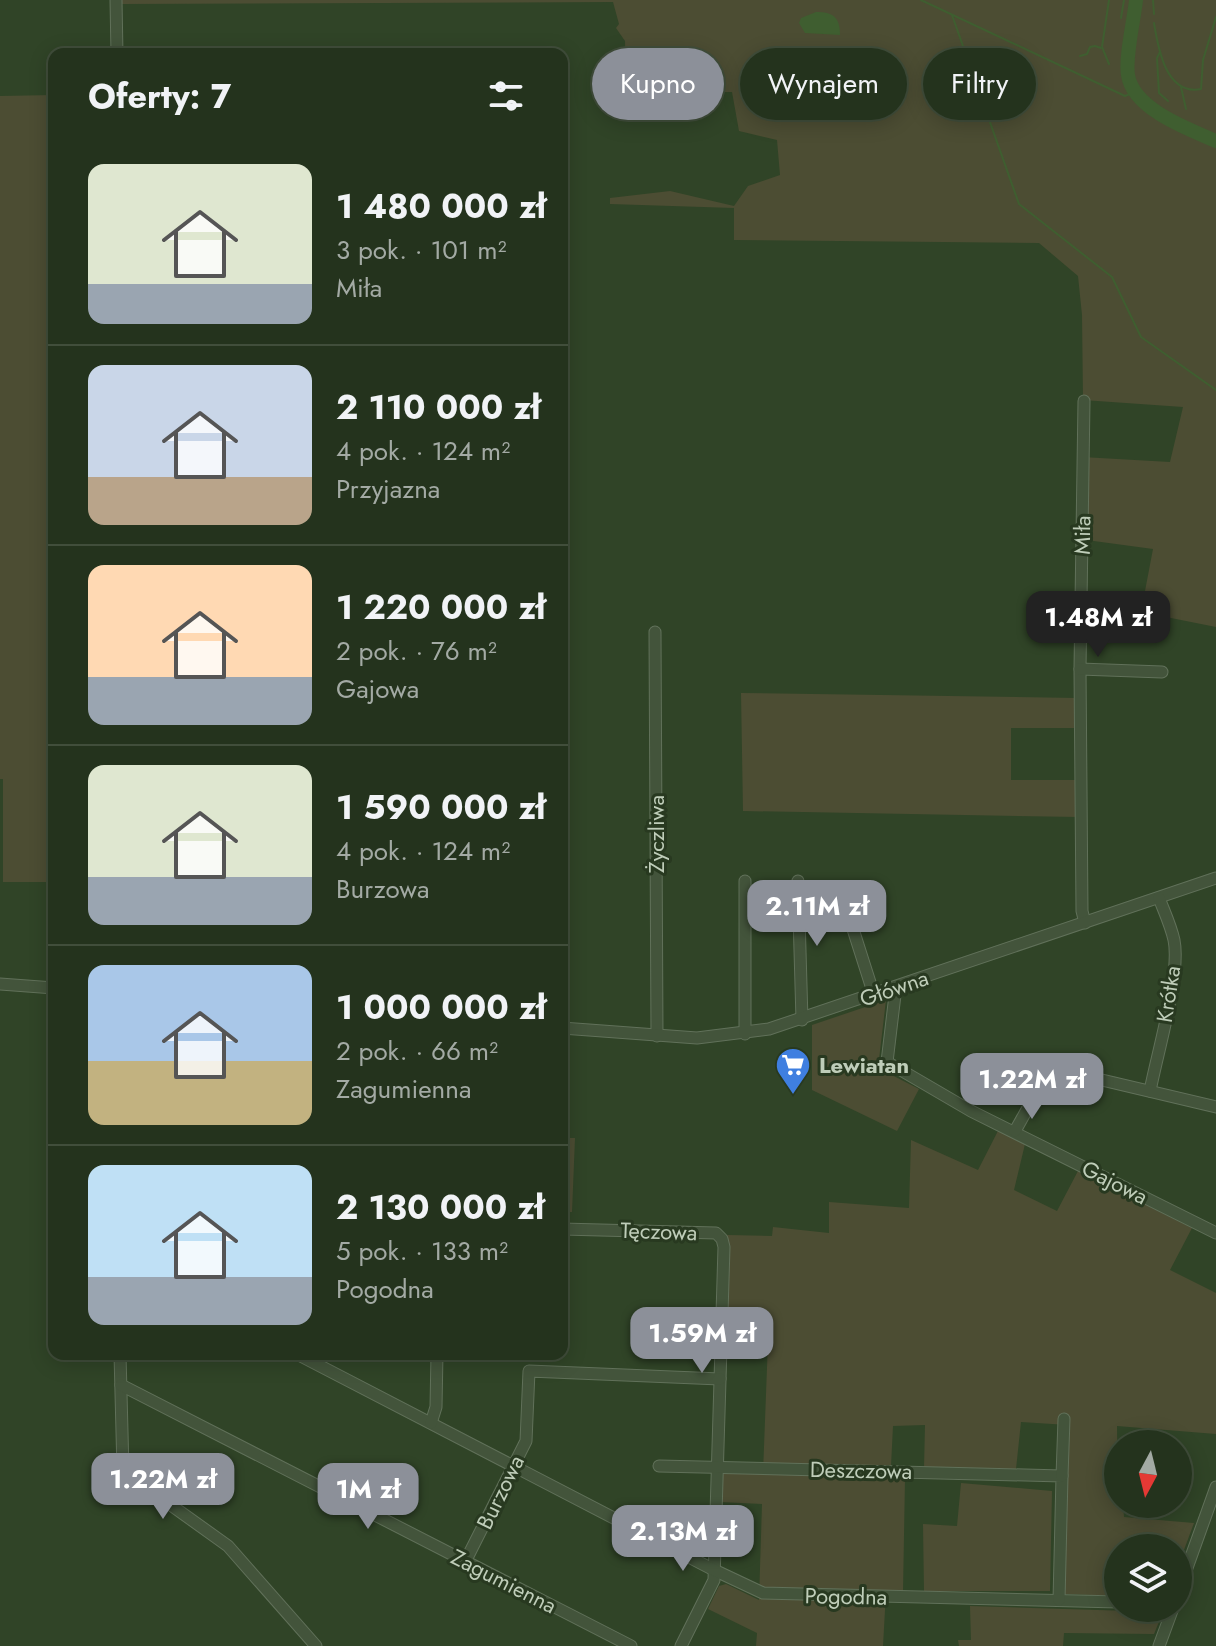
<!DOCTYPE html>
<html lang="pl">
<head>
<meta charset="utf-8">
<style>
	:root { --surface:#24331d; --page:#303f2a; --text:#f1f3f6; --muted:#a3aaa4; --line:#414e3b; --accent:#8c9099 }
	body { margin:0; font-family:Jost,sans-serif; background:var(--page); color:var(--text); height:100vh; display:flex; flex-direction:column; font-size:30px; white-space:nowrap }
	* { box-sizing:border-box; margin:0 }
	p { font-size:26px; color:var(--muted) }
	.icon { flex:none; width:44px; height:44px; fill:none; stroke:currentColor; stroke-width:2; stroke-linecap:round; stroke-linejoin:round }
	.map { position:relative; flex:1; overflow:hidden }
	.side { position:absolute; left:48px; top:48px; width:520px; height:1312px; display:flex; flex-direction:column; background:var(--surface); border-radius:16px; box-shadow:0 4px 20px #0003,0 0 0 2px var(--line) }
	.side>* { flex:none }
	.top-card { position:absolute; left:592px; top:48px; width:504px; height:72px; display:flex; gap:16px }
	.needle { width:52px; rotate:187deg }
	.fabs { position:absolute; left:1104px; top:1430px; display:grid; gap:16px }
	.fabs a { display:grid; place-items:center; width:88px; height:88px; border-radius:50%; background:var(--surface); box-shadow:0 4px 20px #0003,0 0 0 2px var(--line); font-size:40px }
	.price { position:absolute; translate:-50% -68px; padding:0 18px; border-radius:16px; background:var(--accent); color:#fff; font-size:26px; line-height:52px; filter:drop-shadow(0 2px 4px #0008) }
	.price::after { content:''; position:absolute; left:50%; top:48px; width:24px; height:18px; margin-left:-12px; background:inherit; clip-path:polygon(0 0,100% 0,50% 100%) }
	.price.on { background:#222; color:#fff }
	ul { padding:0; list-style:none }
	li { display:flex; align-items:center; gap:24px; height:200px; padding:0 40px }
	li+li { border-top:2px solid var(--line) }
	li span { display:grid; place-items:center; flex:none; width:224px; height:160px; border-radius:16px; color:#555 }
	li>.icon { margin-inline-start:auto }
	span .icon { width:96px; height:96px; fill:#fffc; stroke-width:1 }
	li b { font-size:34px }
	h2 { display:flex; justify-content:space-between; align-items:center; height:96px; padding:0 40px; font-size:34px }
	.chip { padding:0 28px; border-radius:36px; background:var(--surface); box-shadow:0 4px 20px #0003,0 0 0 2px var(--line); font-size:28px; line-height:72px }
	.chip.on { background:var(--accent); color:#fff }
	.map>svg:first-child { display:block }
	.green { fill:#4c4d33 }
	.water { fill:#3f5e30 }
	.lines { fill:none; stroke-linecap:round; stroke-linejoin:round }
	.stream { stroke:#3f5e30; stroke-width:2 }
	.river { stroke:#3f5e30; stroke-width:14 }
	.minor-casing { stroke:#61715a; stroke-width:13 }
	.minor { stroke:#43543b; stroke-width:11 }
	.labels { text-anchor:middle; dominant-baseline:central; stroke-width:6; stroke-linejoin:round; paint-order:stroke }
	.street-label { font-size:22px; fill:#bfcdb9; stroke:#283920 }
	.poi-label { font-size:22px; font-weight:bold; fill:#bfcdb9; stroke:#283920; text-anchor:start }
</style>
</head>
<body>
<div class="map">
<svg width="1216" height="1646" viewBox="0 0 1216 1646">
	<rect width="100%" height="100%" fill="#304427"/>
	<g class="green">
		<polygon points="119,0 1216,0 1216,627 1141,612 1153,549 1079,539 1082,457 1170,462 1183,407 1083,400 1082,315 1078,276 1039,243 734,240 734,208 610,204 610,198 670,191 734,206 748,186 780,175 777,140 739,131 732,92 626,93 625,41 616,28 619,24 613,2 119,4"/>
		<polygon points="54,95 54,979 46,978 46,882 3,882 3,779 0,779 0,96"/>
		<polygon points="741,693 1077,698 1078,728 1011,728 1011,780 1079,780 1079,817 743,811"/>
		<polygon points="886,1000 878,1068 919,1089 897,1131 812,1090 812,1025"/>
		<polygon points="999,1129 1025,1144 1014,1190 1057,1211 1078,1171 1192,1228 1170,1270 1216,1293 1216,1434 1117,1426 1118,1504 1123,1504 1124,1517 1194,1523 1178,1566 1178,1548 1118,1548 1118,1596 1064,1594 1068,1425 1021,1422 1016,1469 924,1468 925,1425 893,1426 891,1466 905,1479 903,1592 886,1592 883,1646 756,1646 757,1633 708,1609 719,1586 726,1584 759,1600 762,1504 720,1502 721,1476 726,1472 763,1473 769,1315 726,1314 727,1235 772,1236 773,1227 829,1233 829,1202 909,1208 911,1140 978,1170"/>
		<polygon points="562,1138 575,1138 572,1212 562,1212"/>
		<polygon points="961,1483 1052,1491 1050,1591 924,1591 923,1524 957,1526"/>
		<polygon points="970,1606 1163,1612 1154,1634 1064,1633 1063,1646 959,1646 958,1640 971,1640"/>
	</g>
	<path class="water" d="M816,12C833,12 840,17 840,35L805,33L799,23L801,18Z"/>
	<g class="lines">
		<g class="stream">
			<polyline points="921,0 1125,96 1135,92"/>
			<polyline points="1109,0 1102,47 1109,64"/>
			<polyline points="1153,0 1154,14"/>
			<polyline points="952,15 1019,204 1112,277 1141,337 1216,390"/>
			<polyline points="1121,18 1124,0"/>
			<path d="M1154,23C1158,48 1166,96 1201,89L1203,60L1216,17"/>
			<polyline points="1160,52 1157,58 1159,93 1168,101"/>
			<polyline points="1080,56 1087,54 1090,47 1095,46 1101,48"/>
			<polyline points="1181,87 1186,109"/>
		</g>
		<path class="river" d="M1136,0C1134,20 1125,57 1128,75C1133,109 1188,129 1216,141"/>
		<defs>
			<g id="minor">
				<polyline points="116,0 117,54"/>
				<polyline points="1084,401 1080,669 1082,911 1085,923"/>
				<polyline points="655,632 657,1036"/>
				<polyline points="1080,669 1162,672"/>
				<polyline points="798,881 802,1020"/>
				<polyline points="845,904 874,995"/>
				<polyline points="0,984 54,988"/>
				<polyline points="893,989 895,995 887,1062 971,1111 1216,1233"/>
				<polyline points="562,1028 697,1038 769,1029 1216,878"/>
				<polyline points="745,1034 745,881"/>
				<path d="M1150,1091C1157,1054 1181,974 1174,940C1171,926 1164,911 1159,898"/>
				<polyline points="1015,1131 1029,1106 1040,1074 1044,1070 1051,1068 1216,1107"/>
				<polyline points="562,1229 716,1233 722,1239 724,1247 714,1580 681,1646"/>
				<polyline points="120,1354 123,1471 127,1482 168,1503 228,1546 316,1646"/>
				<polyline points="297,1354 714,1570 763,1593 1118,1602"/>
				<polyline points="121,1385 631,1646"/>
				<polyline points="431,1423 436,1407 437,1354"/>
				<polyline points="659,1466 1062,1476 1059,1600"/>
				<polyline points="1062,1476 1064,1419"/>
				<polyline points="465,1562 526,1441 529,1371 720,1379"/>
				<polyline points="1178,1593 1216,1487"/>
				<polyline points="1159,1646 1173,1608"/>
			</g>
		</defs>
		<use href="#minor" class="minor-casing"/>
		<use href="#minor" class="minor"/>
	</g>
	<defs>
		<symbol id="supermarket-pin" viewBox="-11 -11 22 30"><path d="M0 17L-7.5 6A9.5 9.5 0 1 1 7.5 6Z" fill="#3f7fe0" stroke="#283920"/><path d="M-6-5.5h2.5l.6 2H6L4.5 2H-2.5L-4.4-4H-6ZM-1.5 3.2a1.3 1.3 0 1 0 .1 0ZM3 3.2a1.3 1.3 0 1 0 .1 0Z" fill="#fff"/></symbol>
	</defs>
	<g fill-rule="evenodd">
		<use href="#supermarket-pin" x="773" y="1045" width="40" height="54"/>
	</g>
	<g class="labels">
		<g class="street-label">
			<text transform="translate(1082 535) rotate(-89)">Miła</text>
			<text transform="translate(656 834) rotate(-90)">Życzliwa</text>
			<text transform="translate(894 988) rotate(-19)">Główna</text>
			<text transform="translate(1168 994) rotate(-81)">Krótka</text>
			<text transform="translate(1115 1182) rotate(27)">Gajowa</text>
			<text transform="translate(659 1231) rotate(2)">Tęczowa</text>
			<text transform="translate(861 1470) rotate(1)">Deszczowa</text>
			<text transform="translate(500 1492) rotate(-64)">Burzowa</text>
			<text transform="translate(504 1581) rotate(27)">Zagumienna</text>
			<text transform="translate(846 1596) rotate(1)">Pogodna</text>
		</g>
		<g class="poi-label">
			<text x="819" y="1065">Lewiatan</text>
		</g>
	</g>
</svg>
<div class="fabs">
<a><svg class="needle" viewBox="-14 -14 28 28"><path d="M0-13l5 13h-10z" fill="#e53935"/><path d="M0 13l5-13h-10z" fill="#a3aaa4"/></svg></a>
<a><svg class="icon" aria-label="layers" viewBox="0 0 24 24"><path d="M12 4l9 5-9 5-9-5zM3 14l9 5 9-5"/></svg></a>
</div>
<b class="price on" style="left:1098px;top:659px">1.48M zł</b>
<b class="price" style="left:817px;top:948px">2.11M zł</b>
<b class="price" style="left:1032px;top:1121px">1.22M zł</b>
<b class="price" style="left:702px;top:1375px">1.59M zł</b>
<b class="price" style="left:163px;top:1521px">1.22M zł</b>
<b class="price" style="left:368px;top:1531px">1M zł</b>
<b class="price" style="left:683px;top:1573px">2.13M zł</b>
<div class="top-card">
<a class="chip on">Kupno</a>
<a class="chip">Wynajem</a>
<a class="chip">Filtry</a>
</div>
<section class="side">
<h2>Oferty: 7<svg class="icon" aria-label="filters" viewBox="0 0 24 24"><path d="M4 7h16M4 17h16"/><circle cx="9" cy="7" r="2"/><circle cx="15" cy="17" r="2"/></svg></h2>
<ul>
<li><span style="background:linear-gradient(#dfe7d0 75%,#9aa5b1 0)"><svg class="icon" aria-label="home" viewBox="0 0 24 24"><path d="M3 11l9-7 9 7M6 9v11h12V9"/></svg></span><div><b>1 480 000 zł</b><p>3 pok. · 101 m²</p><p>Miła</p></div></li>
<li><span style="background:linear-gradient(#c9d6e8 70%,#b9a48a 0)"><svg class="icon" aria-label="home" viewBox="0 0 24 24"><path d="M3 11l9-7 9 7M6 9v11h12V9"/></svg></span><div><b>2 110 000 zł</b><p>4 pok. · 124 m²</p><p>Przyjazna</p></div></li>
<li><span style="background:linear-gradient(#ffd9b3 70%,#9aa5b1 0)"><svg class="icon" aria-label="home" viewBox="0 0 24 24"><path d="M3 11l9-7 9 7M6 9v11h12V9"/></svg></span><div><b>1 220 000 zł</b><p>2 pok. · 76 m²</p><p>Gajowa</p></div></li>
<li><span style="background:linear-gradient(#dfe7d0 70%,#9aa5b1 0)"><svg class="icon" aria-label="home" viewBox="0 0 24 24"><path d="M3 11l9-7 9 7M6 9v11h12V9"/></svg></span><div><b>1 590 000 zł</b><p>4 pok. · 124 m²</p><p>Burzowa</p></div></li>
<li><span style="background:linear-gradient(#a9c7e8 60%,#c2b280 0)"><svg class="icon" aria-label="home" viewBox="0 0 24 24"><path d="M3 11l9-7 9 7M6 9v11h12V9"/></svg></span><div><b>1 000 000 zł</b><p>2 pok. · 66 m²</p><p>Zagumienna</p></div></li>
<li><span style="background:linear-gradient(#bfe0f5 70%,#9aa5b1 0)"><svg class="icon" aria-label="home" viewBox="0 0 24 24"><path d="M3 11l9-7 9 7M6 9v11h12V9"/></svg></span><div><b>2 130 000 zł</b><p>5 pok. · 133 m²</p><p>Pogodna</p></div></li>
</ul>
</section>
</div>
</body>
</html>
